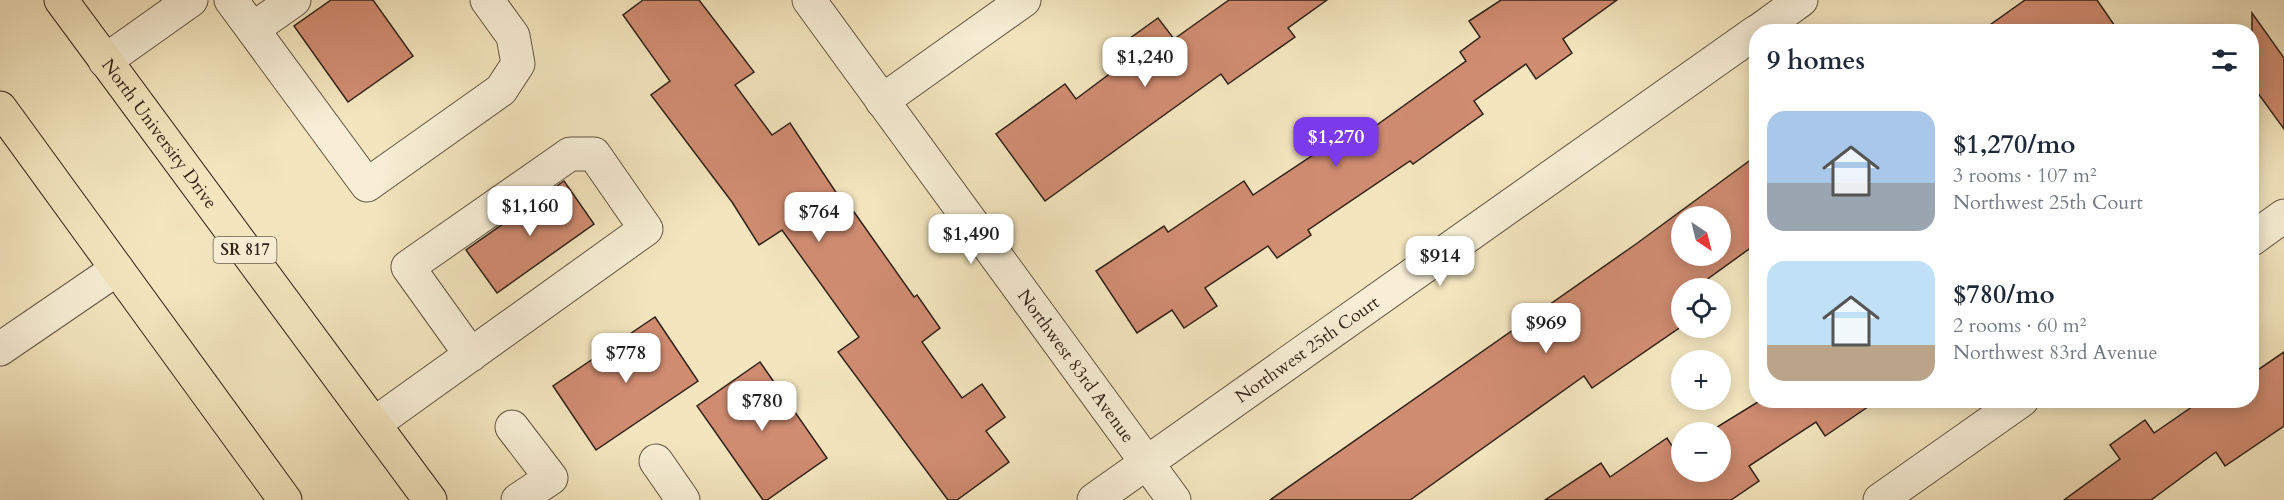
<!DOCTYPE html>
<html lang="en">
<head>
<meta charset="utf-8">
<style>
	:root { --surface:#fff; --page:#f2f2f3; --text:#1f2937; --muted:#747a83; --accent:#7c3aed }
	body { margin:0; font-family:Cardo,serif; background:var(--page); color:var(--text); height:100vh; display:flex; flex-direction:column; font-size:22px; white-space:nowrap }
	* { box-sizing:border-box; margin:0 }
	p { font-size:20px; color:var(--muted) }
	.icon { flex:none; width:33px; height:33px; fill:none; stroke:currentColor; stroke-width:2; stroke-linecap:round; stroke-linejoin:round }
	.map { position:relative; flex:1; overflow:hidden }
	.drawer { position:absolute; left:1749px; top:24px; width:510px; height:384px; display:flex; flex-direction:column; background:var(--surface); border-radius:24px; box-shadow:0 3px 15px #0003 }
	.drawer>* { flex:none }
	.needle { width:39px; rotate:145deg }
	.fabs { position:absolute; left:1671px; top:206px; display:grid; gap:12px }
	.fabs a { display:grid; place-items:center; width:60px; height:60px; border-radius:50%; background:var(--surface); box-shadow:0 3px 15px #0003; font-size:30px }
	.price { position:absolute; translate:-50% -51px; padding:0 14px; border-radius:12px; background:#fff; color:#222; font-size:20px; line-height:39px; filter:drop-shadow(0 2px 3px #0008) }
	.price::after { content:''; position:absolute; left:50%; top:36px; width:18px; height:14px; margin-left:-9px; background:inherit; clip-path:polygon(0 0,100% 0,50% 100%) }
	.price.active { background:var(--accent); color:#fff }
	ul { padding:0; list-style:none }
	li { display:flex; align-items:center; gap:18px; height:150px; padding:0 18px }
	li span { display:grid; place-items:center; flex:none; width:168px; height:120px; border-radius:18px; color:#555 }
	li>.icon { margin-inline-start:auto }
	span .icon { width:72px; height:72px; fill:#fffc; stroke-width:1 }
	li b { font-size:26px }
	h2 { display:flex; justify-content:space-between; align-items:center; height:72px; padding:0 18px; font-size:26px }
	.map>svg:first-child { display:block }
	.building { fill:#d08c71; stroke:#312318; stroke-width:1.5; fill-rule:evenodd }
	.lines { fill:none; stroke-linecap:round; stroke-linejoin:round }
	.minor-casing { stroke:#625442; stroke-width:35 }
	.major-casing { stroke:#312318; stroke-width:35 }
	.minor { stroke:#f7eed5; stroke-width:33 }
	.major { stroke:#f3e5be; stroke-width:33 }
	.labels { text-anchor:middle; dominant-baseline:central; stroke-width:4.5; stroke-linejoin:round; paint-order:stroke }
	.shield { fill:#f7eed5; stroke:#6c6051; stroke-width:1.5 }
	.shield-label { font-size:16px; font-weight:bold; fill:#312318 }
	.street-label { font-size:18px; fill:#312318; stroke:#f7eed5 }
</style>
</head>
<body>
<div class="map">
<svg width="2284" height="500" viewBox="0 0 2284 500">
	<rect width="100%" height="100%" fill="#f3e5be"/>
	<filter id="stains"><feTurbulence type="fractalNoise" baseFrequency=".00333" numOctaves="4"/><feColorMatrix values="0 0 0 0 .2 0 0 0 0 .09 0 0 0 0 .02 0 0 0 .5 -.17"/></filter>
	<radialGradient id="worn" r=".72"><stop offset=".6" stop-color="#630" stop-opacity="0"/><stop offset="1" stop-color="#630" stop-opacity=".3"/></radialGradient>
	<g class="building">
		<polygon points="331,0 373,0 413,56 348,102 294,26"/>
		<polygon points="643,0 699,0 754,72 735,85 772,135 790,123 851,215 854,212 914,297 917,295 940,328 922,342 962,398 982,384 1005,417 986,431 1009,462 957,500 948,500 838,352 859,337 782,230 759,245 732,202 651,95 670,81 623,15"/>
		<polygon points="1229,0 1327,0 1288,28 1295,37 1228,84 1221,74 1045,201 996,134 1065,84 1076,99 1132,57 1122,44 1158,18 1174,39"/>
		<polygon points="1501,0 1617,0 1563,39 1572,53 1536,79 1526,64 1474,101 1483,114 1413,164 1410,161 1308,230 1311,235 1277,258 1268,246 1205,288 1217,306 1184,328 1172,310 1137,333 1096,271 1164,226 1168,232 1244,181 1253,195 1313,155 1308,148 1349,120 1358,132 1364,128 1367,132 1466,61 1460,52 1480,37 1469,21"/>
		<polygon points="2025,0 2097,0 2119,32 1980,32"/>
		<polygon points="2252,13 2284,58 2284,129 2252,85"/>
		<path d="M1756,156V244L1695,288H1682V326L1592,388L1584,376L1410,500H1270L1636,244ZM1682,216H1720V255H1682Z"/>
		<polygon points="564,181 594,224 497,293 466,250"/>
		<polygon points="655,317 698,381 596,450 553,386"/>
		<polygon points="2284,352 2284,426 2225,466 2216,452 2151,500 2064,500 2120,459 2110,445 2145,420 2154,433 2202,400 2252,400 2252,374"/>
		<polygon points="760,362 827,458 767,500 763,500 697,406"/>
		<polygon points="1761,400 1878,400 1825,436 1816,422 1749,466 1759,481 1731,500 1545,500 1601,463 1610,477 1667,438 1677,454 1682,451 1682,471 1720,471 1720,432 1709,432"/>
	</g>
	<g class="lines">
		<defs>
			<g id="minor">
				<polyline points="231,0 367,185 501,90 518,64 513,36 487,0"/>
				<path id="s1" d="M809,0L1174,500"/>
				<polyline points="253,29 294,0"/>
				<polyline points="1757,32 1801,0"/>
				<polyline points="105,61 191,0"/>
				<polyline points="882,101 1024,0"/>
				<polyline points="2252,239 2284,216"/>
				<polyline points="0,349 117,269"/>
				<polyline points="374,424 646,229 594,154 570,154 408,267 471,355"/>
				<polyline points="512,427 551,478 518,500"/>
				<polyline points="656,461 683,500"/>
				<path id="s2" d="M1094,500L1756,32"/>
				<polyline points="1880,500 2022,400"/>
			</g>
			<g id="major">
				<path id="s3" d="M61,0L430,500"/>
				<polyline points="0,108 285,500"/>
			</g>
		</defs>
		<use href="#minor" class="minor-casing"/>
		<use href="#major" class="major-casing"/>
		<use href="#minor" class="minor"/>
		<use href="#major" class="major"/>
	</g>
	<g class="labels">
		<rect class="shield" x="213.5" y="237" width="63" height="26" rx="4.5"/>
		<g class="shield-label">
			<text x="245" y="250">SR 817</text>
		</g>
		<g class="street-label">
			<text stroke="none"><textPath href="#s3" startOffset="166">North University Drive</textPath></text>
			<text stroke="none"><textPath href="#s2" startOffset="261">Northwest 25th Court</textPath></text>
			<text stroke="none"><textPath href="#s1" startOffset="453">Northwest 83rd Avenue</textPath></text>
		</g>
	</g>
	<rect width="100%" height="100%" filter="url(#stains)"/>
	<rect width="100%" height="100%" fill="url(#worn)"/>
</svg>
<div class="fabs">
<a><svg class="needle" viewBox="-14 -14 28 28"><path d="M0-13l5 13h-10z" fill="#e53935"/><path d="M0 13l5-13h-10z" fill="#747a83"/></svg></a>
<a><svg class="icon" aria-label="locate" viewBox="0 0 24 24"><circle cx="12" cy="12" r="6"/><path d="M12 2v4M12 18v4M2 12h4M18 12h4"/></svg></a>
<a>+</a>
<a>−</a>
</div>
<b class="price" style="left:1145px;top:88px">$1,240</b>
<b class="price active" style="left:1336px;top:168px">$1,270</b>
<b class="price" style="left:530px;top:237px">$1,160</b>
<b class="price" style="left:819px;top:243px">$764</b>
<b class="price" style="left:971px;top:265px">$1,490</b>
<b class="price" style="left:1440px;top:287px">$914</b>
<b class="price" style="left:1546px;top:354px">$969</b>
<b class="price" style="left:626px;top:384px">$778</b>
<b class="price" style="left:762px;top:432px">$780</b>
<section class="drawer">
<h2>9 homes<svg class="icon" aria-label="filters" viewBox="0 0 24 24"><path d="M4 7h16M4 17h16"/><circle cx="9" cy="7" r="2"/><circle cx="15" cy="17" r="2"/></svg></h2>
<ul>
<li><span style="background:linear-gradient(#a9c7e8 60%,#9aa5b1 0)"><svg class="icon" aria-label="home" viewBox="0 0 24 24"><path d="M3 11l9-7 9 7M6 9v11h12V9"/></svg></span><div><b>$1,270/mo</b><p>3 rooms · 107 m²</p><p>Northwest 25th Court</p></div></li>
<li><span style="background:linear-gradient(#bfe0f5 70%,#b9a48a 0)"><svg class="icon" aria-label="home" viewBox="0 0 24 24"><path d="M3 11l9-7 9 7M6 9v11h12V9"/></svg></span><div><b>$780/mo</b><p>2 rooms · 60 m²</p><p>Northwest 83rd Avenue</p></div></li>
</ul>
</section>
</div>
</body>
</html>
